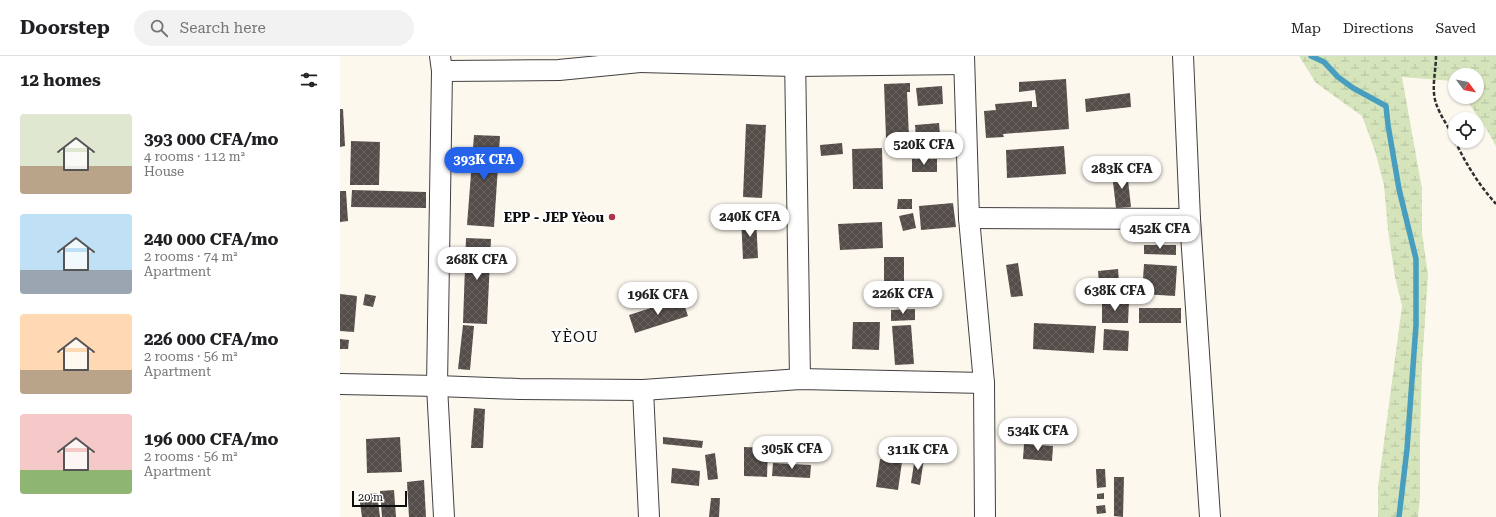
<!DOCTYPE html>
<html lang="en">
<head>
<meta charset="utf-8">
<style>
	:root { --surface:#fff; --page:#f2f2f2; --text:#202124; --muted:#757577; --line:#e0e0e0; --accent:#2563eb }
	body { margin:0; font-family:"Roboto Serif",serif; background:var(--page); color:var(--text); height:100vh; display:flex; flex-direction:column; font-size:15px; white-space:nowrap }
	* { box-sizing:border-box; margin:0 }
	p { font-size:13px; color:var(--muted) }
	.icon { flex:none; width:22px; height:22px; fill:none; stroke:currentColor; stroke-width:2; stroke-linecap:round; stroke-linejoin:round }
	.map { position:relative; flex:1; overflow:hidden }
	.sheet { display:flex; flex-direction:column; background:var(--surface); width:340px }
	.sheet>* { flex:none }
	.needle { width:26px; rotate:122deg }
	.buttons { position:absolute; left:1108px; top:12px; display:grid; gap:8px }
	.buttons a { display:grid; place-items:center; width:36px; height:36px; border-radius:50%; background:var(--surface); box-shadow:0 1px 3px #0004; font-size:20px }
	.scale { position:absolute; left:12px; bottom:10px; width:55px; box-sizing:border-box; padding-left:4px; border:2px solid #0d0d0d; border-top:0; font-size:11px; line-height:14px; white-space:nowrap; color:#0d0d0d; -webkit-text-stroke:3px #fff; paint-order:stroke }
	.price { position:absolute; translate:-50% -34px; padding:0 9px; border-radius:14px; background:#fff; color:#222; font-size:13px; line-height:26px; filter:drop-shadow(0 1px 2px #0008) }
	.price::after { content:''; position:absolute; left:50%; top:24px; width:12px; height:9px; margin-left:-6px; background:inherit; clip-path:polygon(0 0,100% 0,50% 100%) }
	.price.selected { background:var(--accent); color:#fff }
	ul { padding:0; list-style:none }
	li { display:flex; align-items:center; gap:12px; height:100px; padding:0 20px }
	li span { display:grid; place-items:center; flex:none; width:112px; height:80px; border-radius:4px; color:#555 }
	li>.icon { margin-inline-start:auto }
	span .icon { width:48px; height:48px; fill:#fffc; stroke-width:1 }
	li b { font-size:17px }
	h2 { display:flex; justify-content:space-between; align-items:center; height:48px; padding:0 20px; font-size:17px }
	header { display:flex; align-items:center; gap:24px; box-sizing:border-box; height:56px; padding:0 20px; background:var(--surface); border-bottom:1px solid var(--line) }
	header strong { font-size:19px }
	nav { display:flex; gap:22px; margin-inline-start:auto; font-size:14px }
	.search { width:280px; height:36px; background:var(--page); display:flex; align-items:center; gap:10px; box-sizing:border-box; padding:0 14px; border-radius:22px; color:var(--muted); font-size:15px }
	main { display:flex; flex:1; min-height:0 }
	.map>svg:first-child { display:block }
	.wetland { fill:url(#wetland-marsh) }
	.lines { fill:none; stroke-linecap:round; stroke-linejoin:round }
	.stream { stroke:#479ebe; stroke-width:5.5 }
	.building { fill:url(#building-cross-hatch) }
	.minor-casing { stroke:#404040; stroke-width:22 }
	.path { stroke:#2f2f2f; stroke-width:2.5; stroke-dasharray:4 2; stroke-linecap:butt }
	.minor { stroke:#fff; stroke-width:20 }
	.poi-dot { fill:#ad3449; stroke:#fff; stroke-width:1.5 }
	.labels { text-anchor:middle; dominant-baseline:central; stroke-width:4; stroke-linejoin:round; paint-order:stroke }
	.poi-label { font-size:13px; font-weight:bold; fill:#0d0d0d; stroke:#fff; text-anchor:end }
	.quarter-label { font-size:15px; letter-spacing:1px; fill:#0d0d0d; stroke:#fff }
</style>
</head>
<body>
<header>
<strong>Doorstep</strong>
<div class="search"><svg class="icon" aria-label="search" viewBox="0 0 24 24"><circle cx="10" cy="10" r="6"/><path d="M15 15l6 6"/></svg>Search here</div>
<nav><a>Map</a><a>Directions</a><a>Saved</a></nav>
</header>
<main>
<section class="sheet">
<h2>12 homes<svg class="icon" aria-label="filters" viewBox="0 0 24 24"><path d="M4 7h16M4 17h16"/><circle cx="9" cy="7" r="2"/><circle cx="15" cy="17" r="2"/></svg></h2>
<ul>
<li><span style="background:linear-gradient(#dfe7d0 65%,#b9a48a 0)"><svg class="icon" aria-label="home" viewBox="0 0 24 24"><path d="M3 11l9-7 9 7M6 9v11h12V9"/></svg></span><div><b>393 000 CFA/mo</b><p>4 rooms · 112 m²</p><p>House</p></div></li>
<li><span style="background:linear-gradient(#bfe0f5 70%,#9aa5b1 0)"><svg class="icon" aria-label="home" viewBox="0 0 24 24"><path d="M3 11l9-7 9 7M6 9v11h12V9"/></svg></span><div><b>240 000 CFA/mo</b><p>2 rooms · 74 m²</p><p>Apartment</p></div></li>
<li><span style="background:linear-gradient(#ffd9b3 70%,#b9a48a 0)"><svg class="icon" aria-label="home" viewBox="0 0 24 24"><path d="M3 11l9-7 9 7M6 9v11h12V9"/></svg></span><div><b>226 000 CFA/mo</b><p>2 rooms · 56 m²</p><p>Apartment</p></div></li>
<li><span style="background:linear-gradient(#f6c9c9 70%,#8fb573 0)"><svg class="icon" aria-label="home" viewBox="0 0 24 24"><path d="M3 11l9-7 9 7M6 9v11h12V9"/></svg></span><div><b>196 000 CFA/mo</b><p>2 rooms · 56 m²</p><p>Apartment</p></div></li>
</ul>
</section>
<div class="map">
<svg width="1156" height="461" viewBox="0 0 1156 461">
	<defs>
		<pattern id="wetland-marsh" width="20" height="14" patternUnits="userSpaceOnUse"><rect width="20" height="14" fill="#d5e4bb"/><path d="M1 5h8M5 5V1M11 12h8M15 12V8" fill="none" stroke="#b6c2a0"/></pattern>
		<pattern id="building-cross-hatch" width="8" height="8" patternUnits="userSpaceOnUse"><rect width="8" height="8" fill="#544d4a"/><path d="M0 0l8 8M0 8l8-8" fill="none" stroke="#686260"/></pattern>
	</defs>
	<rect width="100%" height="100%" fill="#fdf8ee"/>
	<polygon class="wetland" points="959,0 1156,0 1156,90 1143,67 1124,41 1137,41 1137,19 1115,19 1115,29 1112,25 1062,21 1082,133 1082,177 1088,219 1082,309 1080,384 1080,441 1078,461 1038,461 1038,431 1062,250 1055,221 1048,174 1044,129 1035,95 1022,60 976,27"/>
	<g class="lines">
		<polyline class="stream" points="971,0 984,6 998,21 1013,32 1046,50 1048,69 1059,133 1076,203 1076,269 1067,393 1059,461"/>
	</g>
	<g class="building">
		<polygon points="726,23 729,73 663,78 664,81 646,82 644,55 656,54 655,48 692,45 692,51 697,51 695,34 679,36 679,26"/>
		<polygon points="570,27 570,36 567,36 569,81 546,82 544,28"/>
		<polygon points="602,30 603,48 578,50 576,32"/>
		<polygon points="790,37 791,51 746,56 745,43"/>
		<polygon points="0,53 3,53 5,90 0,91"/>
		<polygon points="599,67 600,79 576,82 575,69"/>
		<polygon points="406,68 426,69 422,142 403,141"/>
		<polygon points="134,79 160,80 154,171 127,169"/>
		<polygon points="11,85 40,86 39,129 10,129"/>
		<polygon points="607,86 607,98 571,99 571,87"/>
		<polygon points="502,87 503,98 481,100 480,89"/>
		<polygon points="724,90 726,118 667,122 666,94"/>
		<polygon points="542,92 543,133 513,133 512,93"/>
		<rect x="572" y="103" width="25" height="13"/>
		<polygon points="787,115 791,151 776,152 772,117"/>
		<polygon points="12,134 86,136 86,152 11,151"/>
		<polygon points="0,135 6,135 8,165 0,166"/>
		<polygon points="558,143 572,143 572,153 557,153"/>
		<polygon points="613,147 616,171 581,174 579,150"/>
		<polygon points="573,157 576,172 563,175 559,160"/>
		<polygon points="416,160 418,202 403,203 401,161"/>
		<polygon points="542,166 543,192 500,194 498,168"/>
		<polygon points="126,182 151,183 147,268 123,267"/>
		<polygon points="804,189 836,189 836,199 804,198"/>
		<polygon points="544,201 564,201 564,242 544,243"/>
		<polygon points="678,207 683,240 671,241 666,209"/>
		<polygon points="804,208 837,210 835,240 802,238"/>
		<polygon points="778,213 780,237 760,239 758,215"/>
		<polygon points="0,238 17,240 14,276 0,275"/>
		<polygon points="25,238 36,240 33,251 23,249"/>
		<polygon points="342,242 348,260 295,277 289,259"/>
		<polygon points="762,245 789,245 788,267 762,267"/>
		<rect x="799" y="252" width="42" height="15"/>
		<polygon points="575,253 575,264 551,265 551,254"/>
		<polygon points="513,266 540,266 539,294 512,293"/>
		<polygon points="694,267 756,270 754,297 693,293"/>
		<polygon points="123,269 134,270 130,314 118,313"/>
		<polygon points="571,269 574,308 555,309 552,270"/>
		<polygon points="764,273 789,275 788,295 763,294"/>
		<polygon points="0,283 9,284 8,293 0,293"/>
		<polygon points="134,352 145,353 143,392 131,392"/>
		<polygon points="60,381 62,416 27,417 26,383"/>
		<polygon points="323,381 363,385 362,392 323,388"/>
		<polygon points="684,388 713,390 712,405 683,403"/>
		<polygon points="404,391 428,392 427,421 404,420"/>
		<polygon points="375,397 378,423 368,424 365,399"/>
		<polygon points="575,401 584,402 580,429 571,427"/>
		<polygon points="540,403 562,406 558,434 536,431"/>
		<polygon points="433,407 471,409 470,422 432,420"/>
		<polygon points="332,412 360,415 359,430 331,427"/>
		<polygon points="756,413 765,413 766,431 757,432"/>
		<polygon points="774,421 784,421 783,461 774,460"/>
		<polygon points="84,424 86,461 69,461 67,426"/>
		<polygon points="54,434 56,461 42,461 40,435"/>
		<polygon points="37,437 40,461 22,461 19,439"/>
		<polygon points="764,437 764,443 757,443 757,438"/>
		<polygon points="371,442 380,442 379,461 369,461"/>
		<polygon points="765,449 766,457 757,458 756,450"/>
	</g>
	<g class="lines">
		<defs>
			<g id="minor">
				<polyline points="100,0 102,15 97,330 104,461"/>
				<polyline points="455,0 460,323"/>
				<polyline points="624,0 629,162 644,327 645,461"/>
				<polyline points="843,0 850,163 870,461"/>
				<polyline points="300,6 455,10 624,8"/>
				<polyline points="102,15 219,14 300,6 300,0"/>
				<polyline points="629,162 850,163"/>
				<polyline points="0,328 97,330 179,333 303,334 460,323 644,327"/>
				<polyline points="303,334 309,461"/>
			</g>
		</defs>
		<use href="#minor" class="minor-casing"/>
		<g class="path">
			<path d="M1096,0C1096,15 1091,33 1096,47C1099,58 1110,73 1115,84"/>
			<path d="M1115,85C1126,108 1139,129 1156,148"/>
		</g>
		<use href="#minor" class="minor"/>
	</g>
	<circle class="poi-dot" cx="272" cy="161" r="4"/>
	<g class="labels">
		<g class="poi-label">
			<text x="264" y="161">EPP - JEP Yèou</text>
		</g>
		<g class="quarter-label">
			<text x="235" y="281">YÈOU</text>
		</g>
	</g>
</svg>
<div class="buttons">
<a><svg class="needle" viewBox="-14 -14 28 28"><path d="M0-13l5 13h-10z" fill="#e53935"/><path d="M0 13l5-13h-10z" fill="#757577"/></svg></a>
<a><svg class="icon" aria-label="locate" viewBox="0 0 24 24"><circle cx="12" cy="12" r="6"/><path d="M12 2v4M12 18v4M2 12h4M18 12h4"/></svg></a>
</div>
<div class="scale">20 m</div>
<b class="price" style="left:584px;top:110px">520K CFA</b>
<b class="price selected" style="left:144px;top:125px">393K CFA</b>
<b class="price" style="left:782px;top:134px">283K CFA</b>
<b class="price" style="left:410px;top:182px">240K CFA</b>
<b class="price" style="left:820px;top:194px">452K CFA</b>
<b class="price" style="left:137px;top:225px">268K CFA</b>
<b class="price" style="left:775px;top:256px">638K CFA</b>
<b class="price" style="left:563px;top:259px">226K CFA</b>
<b class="price" style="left:318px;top:260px">196K CFA</b>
<b class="price" style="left:698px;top:396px">534K CFA</b>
<b class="price" style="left:452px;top:414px">305K CFA</b>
<b class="price" style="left:578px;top:415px">311K CFA</b>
</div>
</main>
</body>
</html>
